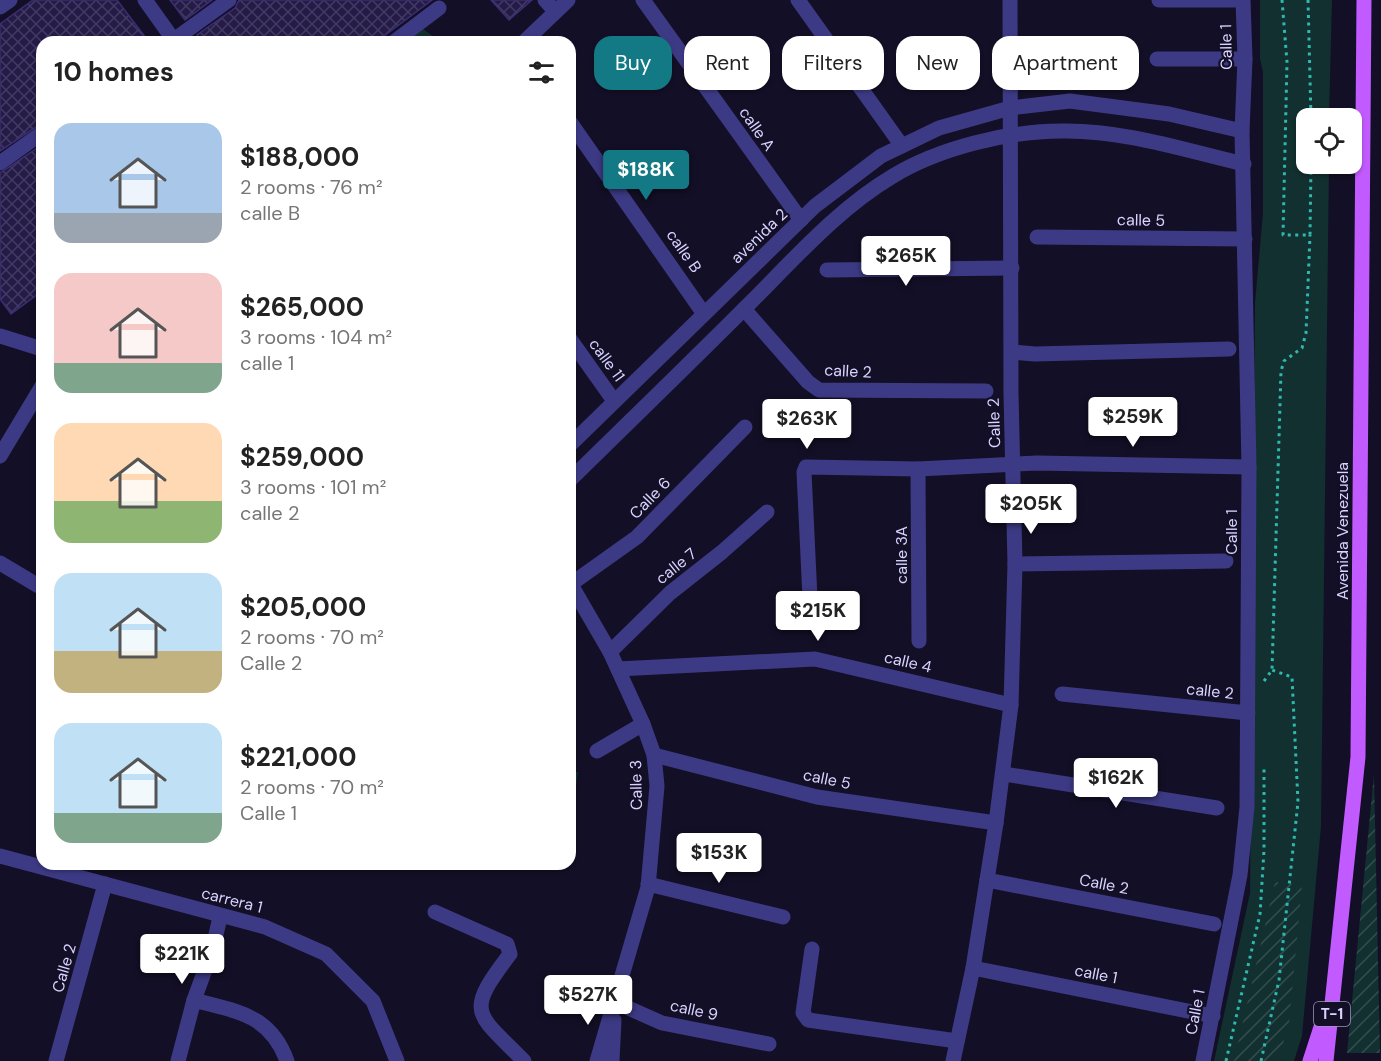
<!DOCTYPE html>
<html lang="en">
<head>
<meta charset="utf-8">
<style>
	:root { --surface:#fff; --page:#f6f6f6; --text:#222; --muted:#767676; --accent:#137a85 }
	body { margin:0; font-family:"DM Sans",sans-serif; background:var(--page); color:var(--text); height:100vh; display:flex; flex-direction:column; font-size:22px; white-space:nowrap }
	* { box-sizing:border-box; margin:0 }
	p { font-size:20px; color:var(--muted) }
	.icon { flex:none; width:33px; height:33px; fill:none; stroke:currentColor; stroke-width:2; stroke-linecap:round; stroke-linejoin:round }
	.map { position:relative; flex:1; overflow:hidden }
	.drawer { position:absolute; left:36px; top:36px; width:540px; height:834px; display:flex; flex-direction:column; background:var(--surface); border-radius:18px; box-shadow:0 2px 4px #0004 }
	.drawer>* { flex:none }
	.hud { position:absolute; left:594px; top:36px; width:570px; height:54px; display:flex; gap:12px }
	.buttons { position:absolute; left:1296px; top:108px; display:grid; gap:12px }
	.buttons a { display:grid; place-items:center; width:66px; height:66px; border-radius:12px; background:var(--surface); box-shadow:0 2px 4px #0004; font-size:30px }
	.price { position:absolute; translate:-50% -51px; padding:0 14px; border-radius:6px; background:#fff; color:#222; font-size:20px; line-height:39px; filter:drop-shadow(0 2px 3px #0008) }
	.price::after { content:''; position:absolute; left:50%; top:36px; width:18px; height:14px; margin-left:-9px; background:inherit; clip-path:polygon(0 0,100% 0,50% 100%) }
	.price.current { background:var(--accent); color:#fff }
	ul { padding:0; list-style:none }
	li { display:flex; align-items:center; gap:18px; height:150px; padding:0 18px }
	li span { display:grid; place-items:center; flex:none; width:168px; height:120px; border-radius:18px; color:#555 }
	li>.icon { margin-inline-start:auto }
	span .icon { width:72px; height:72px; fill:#fffc; stroke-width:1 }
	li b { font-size:26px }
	h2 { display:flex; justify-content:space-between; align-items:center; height:72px; padding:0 18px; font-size:26px }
	.chip { padding:0 21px; border-radius:18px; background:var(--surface); box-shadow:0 2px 4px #0004; font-size:21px; line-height:54px }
	.chip.current { background:var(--accent); color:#fff }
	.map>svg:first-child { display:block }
	.park { fill:#12302f }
	.garden { fill:url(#garden-furrows) }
	.building { fill:url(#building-cross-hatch); stroke:#3b2d73; stroke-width:1.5 }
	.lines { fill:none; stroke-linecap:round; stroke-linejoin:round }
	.path { stroke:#2fb8b0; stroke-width:3; stroke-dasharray:3 4.5; stroke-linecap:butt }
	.minor { stroke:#3d3a85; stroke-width:15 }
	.major { stroke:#c25bff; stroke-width:15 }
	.labels { text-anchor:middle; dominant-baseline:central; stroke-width:4.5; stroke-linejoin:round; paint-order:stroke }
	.shield { fill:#130f26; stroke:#9e99be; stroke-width:1.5 }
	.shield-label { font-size:15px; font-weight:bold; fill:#d9d4ff }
	.street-label { font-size:16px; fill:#d9d4ff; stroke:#130f26 }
</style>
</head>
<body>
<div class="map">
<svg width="1381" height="1061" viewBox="0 0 1381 1061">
	<defs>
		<pattern id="garden-furrows" width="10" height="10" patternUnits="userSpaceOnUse" patternTransform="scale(1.5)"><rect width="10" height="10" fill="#12302f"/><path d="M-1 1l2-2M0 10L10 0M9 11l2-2" fill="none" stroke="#344d4e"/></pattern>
		<pattern id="building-cross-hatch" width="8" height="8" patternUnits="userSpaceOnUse" patternTransform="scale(1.5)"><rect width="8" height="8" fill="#241b47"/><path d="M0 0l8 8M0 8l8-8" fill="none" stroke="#433b63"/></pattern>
	</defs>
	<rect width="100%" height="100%" fill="#130f26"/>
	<g class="park">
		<polygon points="1260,0 1332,0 1329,118 1306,118 1306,164 1329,164 1321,826 1302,1036 1294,1061 1214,1061 1250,893 1255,303 1263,213 1263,72 1260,59"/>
		<polygon points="423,29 441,42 406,42"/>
		<polygon points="570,772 578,772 570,829"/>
	</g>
	<g class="garden">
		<polygon points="1374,774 1380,1053 1347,1053"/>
		<polygon points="1275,882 1302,885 1289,1023 1278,1061 1234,1061"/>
	</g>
	<g class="building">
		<polygon points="33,0 117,0 149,42 42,42 42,123 0,151 0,24"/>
		<polygon points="170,0 212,0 185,20"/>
		<polygon points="239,0 432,0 376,42 202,42 197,35 235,8"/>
		<polygon points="491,0 532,0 509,20"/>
		<polygon points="42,145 42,291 11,314 0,299 0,173"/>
	</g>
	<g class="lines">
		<g class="path">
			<polyline points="1282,0 1287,62 1283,235 1310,235 1311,164"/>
			<polyline points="1308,0 1311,118"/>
			<polyline points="1264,681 1272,670 1281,371 1284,361 1302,348 1306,333 1310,235"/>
			<polyline points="1226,1061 1260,914 1264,850 1264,766"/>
			<polyline points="1261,1061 1279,980 1298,802 1292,677 1272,670"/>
		</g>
		<g class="minor">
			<polyline points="145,0 175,42"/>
			<polyline points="545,0 555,11"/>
			<polyline points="643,0 801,220"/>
			<polyline points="798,0 902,146"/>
			<polyline points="1159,0 1241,0"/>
			<polyline points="0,7 10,0"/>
			<polyline points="171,42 229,0"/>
			<polyline points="394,42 439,8"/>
			<polyline points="524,42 568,0"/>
			<polyline points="1009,54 1123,51"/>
			<polyline points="1157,59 1245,59"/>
			<polyline points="570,122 704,314"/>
			<polyline points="0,163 42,133"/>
			<polyline points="1037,237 1245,239"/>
			<polyline points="827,270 1012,268"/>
			<polyline points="744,309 808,382 819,390 986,391"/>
			<polyline points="0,336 42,349"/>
			<polyline points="570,339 614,401"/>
			<polyline points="1012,352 1035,354 1229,349"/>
			<polyline points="570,445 815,206 881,156 939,128 1010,108 1070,101 1169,114 1242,131"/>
			<polyline points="0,456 42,386"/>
			<polyline points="918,469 919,641"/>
			<path d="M570,480C630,421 691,362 751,302C795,258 839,208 893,176C939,148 1008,131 1062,131C1124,130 1184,150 1244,164"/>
			<polyline points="0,563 42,588"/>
			<polyline points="1015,564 1226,561"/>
			<polyline points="570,583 610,652 643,724 654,755 657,786 648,887 597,1061"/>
			<polyline points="571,584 637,537 745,427"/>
			<polyline points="811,619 804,472 806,467 918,469 1037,463 1249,467"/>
			<polyline points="610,652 670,593 722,552 767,512"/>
			<polyline points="618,669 815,659 1011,705"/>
			<polyline points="1062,694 1248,713"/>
			<polyline points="597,751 643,724"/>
			<polyline points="654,755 817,797 996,823"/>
			<polyline points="1004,774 1217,808"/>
			<polyline points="0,856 265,927 326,954 373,1001 397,1061"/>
			<polyline points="987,880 1214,924"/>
			<polyline points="648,884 783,917"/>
			<path d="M435,912L507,944L510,954C464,1014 476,1012 524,1061"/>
			<polyline points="812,949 803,1013 808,1020 957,1041"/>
			<polyline points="973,968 1213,1016"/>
			<path d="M194,1000C237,1012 270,1014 287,1061"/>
			<polyline points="615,1002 662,1023 769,1044"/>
			<polyline points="56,1061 105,884"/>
			<polyline points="178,1061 194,1000 213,948 220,917"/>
			<polyline points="612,1061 614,1020"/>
			<polyline points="953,1061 973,968 996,823 1011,705 1015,564 1011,394 1010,0"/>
			<polyline points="1203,1061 1240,875 1247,807 1249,467 1242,131 1245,59 1243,0"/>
		</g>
		<g class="major">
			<polyline points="1310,1061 1324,1018"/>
			<polyline points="1326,1061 1358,757 1364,0"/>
		</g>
	</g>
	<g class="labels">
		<rect class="shield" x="1314" y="1002" width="36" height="24" rx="4.5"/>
		<g class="shield-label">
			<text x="1332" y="1014">T-1</text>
		</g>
		<g class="street-label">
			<text transform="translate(1226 47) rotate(-91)">Calle 1</text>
			<text transform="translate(757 129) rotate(55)">calle A</text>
			<text transform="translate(1141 220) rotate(1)">calle 5</text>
			<text transform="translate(759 236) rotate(-44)">avenida 2</text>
			<text transform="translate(684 251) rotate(55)">calle B</text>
			<text transform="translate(607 360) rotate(54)">calle 11</text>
			<text transform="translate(848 371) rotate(3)">calle 2</text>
			<text transform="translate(994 423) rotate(-92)">Calle 2</text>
			<text transform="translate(650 498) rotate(-46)">Calle 6</text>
			<text transform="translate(1342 531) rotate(-90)">Avenida Venezuela</text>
			<text transform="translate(1231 532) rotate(-90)">Calle 1</text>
			<text transform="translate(901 555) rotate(-90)">calle 3A</text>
			<text transform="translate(676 566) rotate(-39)">calle 7</text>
			<text transform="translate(908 662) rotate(13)">calle 4</text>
			<text transform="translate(1210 691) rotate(6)">calle 2</text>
			<text transform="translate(827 779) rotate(11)">calle 5</text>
			<text transform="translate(636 785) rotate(-91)">Calle 3</text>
			<text transform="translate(1104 884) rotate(11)">Calle 2</text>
			<text transform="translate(232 900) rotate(14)">carrera 1</text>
			<text transform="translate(64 968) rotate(-74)">Calle 2</text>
			<text transform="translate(1096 974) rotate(11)">calle 1</text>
			<text transform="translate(694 1010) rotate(12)">calle 9</text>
			<text transform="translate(1195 1012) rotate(-79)">Calle 1</text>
		</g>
	</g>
</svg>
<div class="buttons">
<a><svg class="icon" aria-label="locate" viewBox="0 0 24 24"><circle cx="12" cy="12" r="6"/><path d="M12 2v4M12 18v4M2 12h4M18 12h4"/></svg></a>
</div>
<b class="price current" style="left:646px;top:201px">$188K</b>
<b class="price" style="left:906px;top:287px">$265K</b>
<b class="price" style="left:1133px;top:448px">$259K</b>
<b class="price" style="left:807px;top:450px">$263K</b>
<b class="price" style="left:1031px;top:535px">$205K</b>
<b class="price" style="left:818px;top:642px">$215K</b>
<b class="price" style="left:1116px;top:809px">$162K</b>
<b class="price" style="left:719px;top:884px">$153K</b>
<b class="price" style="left:182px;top:985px">$221K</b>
<b class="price" style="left:588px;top:1026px">$527K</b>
<div class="hud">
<a class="chip current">Buy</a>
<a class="chip">Rent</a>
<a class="chip">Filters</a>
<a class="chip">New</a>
<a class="chip">Apartment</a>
</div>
<section class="drawer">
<h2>10 homes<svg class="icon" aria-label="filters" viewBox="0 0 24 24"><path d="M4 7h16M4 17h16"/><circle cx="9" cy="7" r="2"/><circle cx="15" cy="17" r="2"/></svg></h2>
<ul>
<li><span style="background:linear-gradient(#a9c7e8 75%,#9aa5b1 0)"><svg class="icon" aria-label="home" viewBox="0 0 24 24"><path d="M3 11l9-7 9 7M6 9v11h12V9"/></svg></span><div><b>$188,000</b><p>2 rooms · 76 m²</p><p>calle B</p></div></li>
<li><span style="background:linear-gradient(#f6c9c9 75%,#7fa58c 0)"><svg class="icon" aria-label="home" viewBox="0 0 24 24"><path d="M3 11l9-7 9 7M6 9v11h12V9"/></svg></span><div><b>$265,000</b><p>3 rooms · 104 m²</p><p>calle 1</p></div></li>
<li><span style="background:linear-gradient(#ffd9b3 65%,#8fb573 0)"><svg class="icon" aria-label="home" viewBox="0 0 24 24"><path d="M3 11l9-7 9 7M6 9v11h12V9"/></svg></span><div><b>$259,000</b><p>3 rooms · 101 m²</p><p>calle 2</p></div></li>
<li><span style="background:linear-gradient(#bfe0f5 65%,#c2b280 0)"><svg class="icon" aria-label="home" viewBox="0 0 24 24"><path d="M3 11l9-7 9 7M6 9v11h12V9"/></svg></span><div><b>$205,000</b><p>2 rooms · 70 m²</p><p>Calle 2</p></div></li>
<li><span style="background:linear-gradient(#bfe0f5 75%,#7fa58c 0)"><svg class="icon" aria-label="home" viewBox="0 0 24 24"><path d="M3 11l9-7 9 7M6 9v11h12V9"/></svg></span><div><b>$221,000</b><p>2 rooms · 70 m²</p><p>Calle 1</p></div></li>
</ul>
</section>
</div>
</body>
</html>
